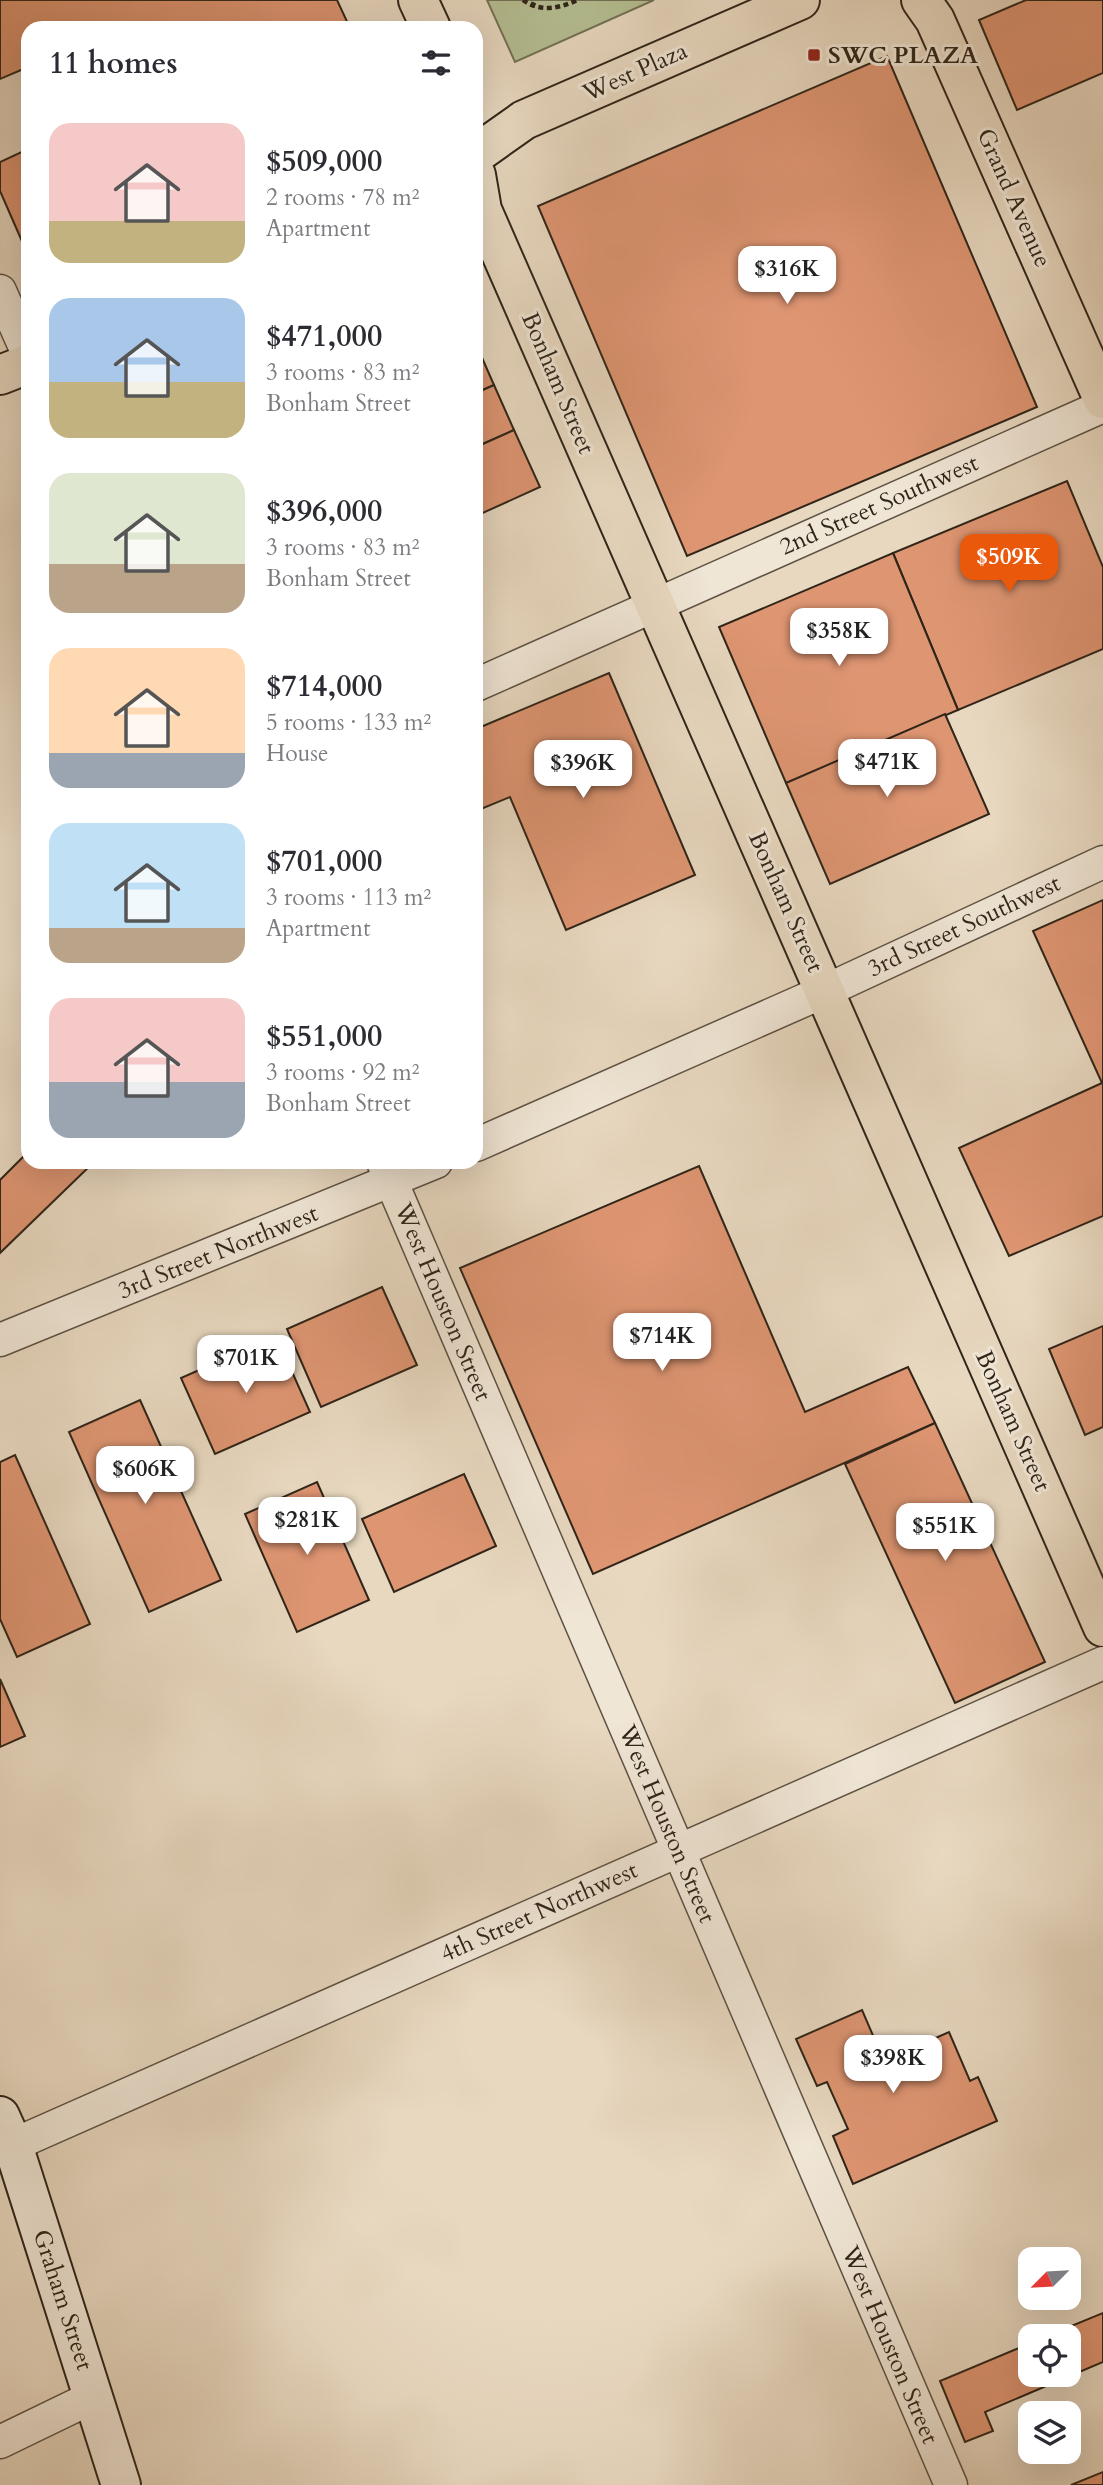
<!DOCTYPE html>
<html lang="en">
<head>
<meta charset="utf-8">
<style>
	:root { --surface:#fff; --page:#f7f7f7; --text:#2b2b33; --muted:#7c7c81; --accent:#ea580c }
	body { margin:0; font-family:Cardo,serif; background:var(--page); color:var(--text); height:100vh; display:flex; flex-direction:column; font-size:26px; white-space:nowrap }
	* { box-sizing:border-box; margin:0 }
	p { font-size:23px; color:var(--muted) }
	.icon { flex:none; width:38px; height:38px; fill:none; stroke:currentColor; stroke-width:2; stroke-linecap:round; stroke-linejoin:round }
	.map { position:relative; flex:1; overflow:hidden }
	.panel { position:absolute; left:21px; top:21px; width:462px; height:1148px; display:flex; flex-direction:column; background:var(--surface); border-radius:21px; box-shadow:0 7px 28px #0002 }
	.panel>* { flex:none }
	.needle { width:46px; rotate:246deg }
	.fabs { position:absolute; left:1018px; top:2247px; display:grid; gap:14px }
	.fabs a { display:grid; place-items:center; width:63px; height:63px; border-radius:14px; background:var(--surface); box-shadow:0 7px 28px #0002; font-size:35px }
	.price { position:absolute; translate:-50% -60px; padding:0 16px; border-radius:14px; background:#fff; color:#222; font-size:23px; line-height:46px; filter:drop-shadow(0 2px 4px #0008) }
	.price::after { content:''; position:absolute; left:50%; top:42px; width:21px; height:16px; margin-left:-10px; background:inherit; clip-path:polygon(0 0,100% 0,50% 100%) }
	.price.selected { background:var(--accent); color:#fff }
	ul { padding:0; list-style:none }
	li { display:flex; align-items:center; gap:21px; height:175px; padding:0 28px }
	li span { display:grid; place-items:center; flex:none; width:196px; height:140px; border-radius:21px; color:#555 }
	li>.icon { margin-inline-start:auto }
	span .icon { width:84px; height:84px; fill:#fffc; stroke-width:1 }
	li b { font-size:30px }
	h2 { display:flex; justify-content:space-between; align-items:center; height:84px; padding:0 28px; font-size:30px }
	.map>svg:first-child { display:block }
	.green { fill:#b5bf93; stroke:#727256; stroke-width:2 }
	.building { fill:#de9572; stroke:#2f2519; stroke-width:2 }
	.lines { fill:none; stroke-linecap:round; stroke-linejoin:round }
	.street-casing { stroke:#5d5243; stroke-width:35 }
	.secondary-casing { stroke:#2f2519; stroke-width:42 }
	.primary-casing { stroke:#2f2519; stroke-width:42 }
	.path { stroke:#2f2519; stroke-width:4.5; stroke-dasharray:5 3.5; stroke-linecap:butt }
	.street { stroke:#f0e6d6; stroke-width:32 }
	.secondary { stroke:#f0e6d6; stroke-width:38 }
	.primary { stroke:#e8d8c0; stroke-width:38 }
	.poi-dot { fill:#8f2418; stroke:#f0e6d6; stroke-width:2.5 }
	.labels { text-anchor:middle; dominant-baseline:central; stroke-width:6; stroke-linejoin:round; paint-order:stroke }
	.poi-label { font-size:24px; font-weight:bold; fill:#2f2519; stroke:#f0e6d6; text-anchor:start }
	.street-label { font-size:24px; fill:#2f2519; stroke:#f0e6d6 }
</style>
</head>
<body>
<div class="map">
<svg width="1103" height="2485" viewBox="0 0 1103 2485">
	<rect width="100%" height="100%" fill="#e8d8c0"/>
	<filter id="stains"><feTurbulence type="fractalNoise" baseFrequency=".00286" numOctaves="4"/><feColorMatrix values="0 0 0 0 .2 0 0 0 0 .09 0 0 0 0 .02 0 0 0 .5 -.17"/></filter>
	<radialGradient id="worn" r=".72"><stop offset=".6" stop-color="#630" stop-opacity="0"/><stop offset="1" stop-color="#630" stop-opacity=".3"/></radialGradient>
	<polygon class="green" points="487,0 654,0 515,62"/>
	<g class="building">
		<polygon points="0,0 337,0 350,28 28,28 28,67 0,79"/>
		<polygon points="1026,0 1103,0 1103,73 1017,110 979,20"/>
		<polygon points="887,56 1037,407 687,556 538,206"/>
		<polygon points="28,149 28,255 0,191 0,162"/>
		<polygon points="476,344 494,385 476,393"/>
		<polygon points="494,385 514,430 476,447 476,393"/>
		<polygon points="514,430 540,487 476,516 476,447"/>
		<polygon points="1067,481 1103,567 1103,649 958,710 893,553"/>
		<polygon points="893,553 958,710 786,783 719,627"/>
		<polygon points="609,673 695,875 566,930 510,797 476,811 476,729"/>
		<polygon points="945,714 989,814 830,884 786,783"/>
		<polygon points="1103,900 1103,1216 1009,1256 959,1148 1102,1083 1033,931"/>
		<polygon points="28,1152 28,1162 94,1162 0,1253 0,1180"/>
		<polygon points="699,1166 805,1412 908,1367 935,1423 593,1574 460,1268"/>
		<polygon points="382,1287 417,1365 321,1407 287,1329"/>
		<polygon points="1103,1326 1103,1427 1085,1435 1049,1349"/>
		<polygon points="276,1336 310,1412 215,1454 181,1378"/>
		<polygon points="140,1400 221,1580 149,1612 69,1432"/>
		<polygon points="935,1423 1045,1662 955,1703 845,1464"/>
		<polygon points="15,1455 90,1624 17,1657 0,1619 0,1462"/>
		<polygon points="464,1474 496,1546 394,1592 362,1519"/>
		<polygon points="317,1482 369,1600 297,1632 245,1514"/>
		<polygon points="0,1679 25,1736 0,1747"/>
		<polygon points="862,2010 884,2061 949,2032 970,2081 978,2077 997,2121 853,2184 833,2136 848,2129 827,2082 817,2086 796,2039"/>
		<polygon points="1103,2313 1103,2362 985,2412 993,2431 965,2442 940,2381 1031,2343 1031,2375 1069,2375 1069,2336 1047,2336"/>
		<polygon points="1103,2472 1103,2485 1071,2485"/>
	</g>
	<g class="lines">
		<defs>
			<g id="street">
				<polyline points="0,291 28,354"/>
				<polyline points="476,685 1103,406"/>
				<polyline points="476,1145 825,991 1103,862"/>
				<polyline points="383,1162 951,2485"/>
				<polyline points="0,1340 436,1162"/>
				<polyline points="13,2145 1103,1663"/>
				<polyline points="0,2442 95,2396"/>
			</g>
			<polyline id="secondary" points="0,2116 13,2145 121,2485"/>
			<g id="primary">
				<polyline points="418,0 431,28"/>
				<polyline points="921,0 935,20 1103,399"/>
				<polyline points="476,154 524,120 800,0"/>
				<polyline points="476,175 482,210 1103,1627"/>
				<polyline points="0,375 28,364"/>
			</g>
		</defs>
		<use href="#street" class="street-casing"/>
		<use href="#secondary" class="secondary-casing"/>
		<use href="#primary" class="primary-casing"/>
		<g class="path">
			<path d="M523,0C541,13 559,8 578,0"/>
			<polyline points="532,7 535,0"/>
		</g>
		<use href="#street" class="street"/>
		<use href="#secondary" class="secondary"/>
		<use href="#primary" class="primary"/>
	</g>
	<rect class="poi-dot" x="807" y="48" width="14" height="14" rx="3.5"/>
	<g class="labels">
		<g class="poi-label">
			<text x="828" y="55">SWC PLAZA</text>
		</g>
		<g class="street-label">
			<text transform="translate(635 72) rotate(-24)">West Plaza</text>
			<text transform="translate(1014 198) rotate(66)">Grand Avenue</text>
			<text transform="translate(558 383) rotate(67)">Bonham Street</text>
			<text transform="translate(879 505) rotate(-24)">2nd Street Southwest</text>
			<text transform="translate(786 902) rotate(66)">Bonham Street</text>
			<text transform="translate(964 926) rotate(-25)">3rd Street Southwest</text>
			<text transform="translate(218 1252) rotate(-22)">3rd Street Northwest</text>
			<text transform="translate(443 1302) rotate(67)">West Houston Street</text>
			<text transform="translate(1013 1421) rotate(66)">Bonham Street</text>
			<text transform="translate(667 1824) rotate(67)">West Houston Street</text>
			<text transform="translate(539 1912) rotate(-24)">4th Street Northwest</text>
			<text transform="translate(63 2300) rotate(72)">Graham Street</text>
			<text transform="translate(890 2345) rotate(67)">West Houston Street</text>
		</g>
	</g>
	<rect width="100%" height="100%" filter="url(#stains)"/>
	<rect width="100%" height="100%" fill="url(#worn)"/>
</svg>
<div class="fabs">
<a><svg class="needle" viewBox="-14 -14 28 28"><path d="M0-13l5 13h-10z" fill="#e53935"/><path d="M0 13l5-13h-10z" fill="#7c7c81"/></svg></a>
<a><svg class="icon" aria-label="locate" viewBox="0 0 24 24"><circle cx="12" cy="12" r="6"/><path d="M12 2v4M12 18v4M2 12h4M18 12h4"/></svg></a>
<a><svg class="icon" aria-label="layers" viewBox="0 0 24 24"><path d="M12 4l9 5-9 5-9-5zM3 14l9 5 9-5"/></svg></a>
</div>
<b class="price" style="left:787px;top:306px">$316K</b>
<b class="price selected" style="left:1009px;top:594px">$509K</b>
<b class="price" style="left:839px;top:668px">$358K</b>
<b class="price" style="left:887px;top:799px">$471K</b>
<b class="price" style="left:583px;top:800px">$396K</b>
<b class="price" style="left:662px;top:1373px">$714K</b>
<b class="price" style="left:246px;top:1395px">$701K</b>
<b class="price" style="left:145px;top:1506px">$606K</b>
<b class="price" style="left:307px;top:1557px">$281K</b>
<b class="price" style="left:945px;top:1563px">$551K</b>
<b class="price" style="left:893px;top:2095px">$398K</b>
<section class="panel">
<h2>11 homes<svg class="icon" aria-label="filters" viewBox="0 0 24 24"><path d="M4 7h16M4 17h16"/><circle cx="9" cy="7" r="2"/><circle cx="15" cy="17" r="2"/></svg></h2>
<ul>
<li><span style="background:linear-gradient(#f6c9c9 70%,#c2b280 0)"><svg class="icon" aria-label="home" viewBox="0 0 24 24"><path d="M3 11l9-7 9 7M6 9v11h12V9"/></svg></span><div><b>$509,000</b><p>2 rooms · 78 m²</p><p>Apartment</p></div></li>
<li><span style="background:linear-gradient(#a9c7e8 60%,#c2b280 0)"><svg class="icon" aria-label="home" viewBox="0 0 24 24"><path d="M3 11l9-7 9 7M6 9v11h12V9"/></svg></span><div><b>$471,000</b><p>3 rooms · 83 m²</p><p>Bonham Street</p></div></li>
<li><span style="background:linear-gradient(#dfe7d0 65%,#b9a48a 0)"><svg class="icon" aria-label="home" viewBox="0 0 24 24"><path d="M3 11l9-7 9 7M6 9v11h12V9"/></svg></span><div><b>$396,000</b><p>3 rooms · 83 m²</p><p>Bonham Street</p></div></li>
<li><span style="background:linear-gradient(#ffd9b3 75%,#9aa5b1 0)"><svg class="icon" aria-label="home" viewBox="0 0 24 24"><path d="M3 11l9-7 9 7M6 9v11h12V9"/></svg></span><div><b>$714,000</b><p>5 rooms · 133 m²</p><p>House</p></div></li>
<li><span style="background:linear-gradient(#bfe0f5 75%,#b9a48a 0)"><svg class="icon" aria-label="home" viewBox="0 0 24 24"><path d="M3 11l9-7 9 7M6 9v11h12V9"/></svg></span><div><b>$701,000</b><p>3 rooms · 113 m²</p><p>Apartment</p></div></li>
<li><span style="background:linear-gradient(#f6c9c9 60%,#9aa5b1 0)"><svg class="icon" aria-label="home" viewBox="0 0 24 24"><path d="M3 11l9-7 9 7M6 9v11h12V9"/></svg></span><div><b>$551,000</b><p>3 rooms · 92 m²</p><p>Bonham Street</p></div></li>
</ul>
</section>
</div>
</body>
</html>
